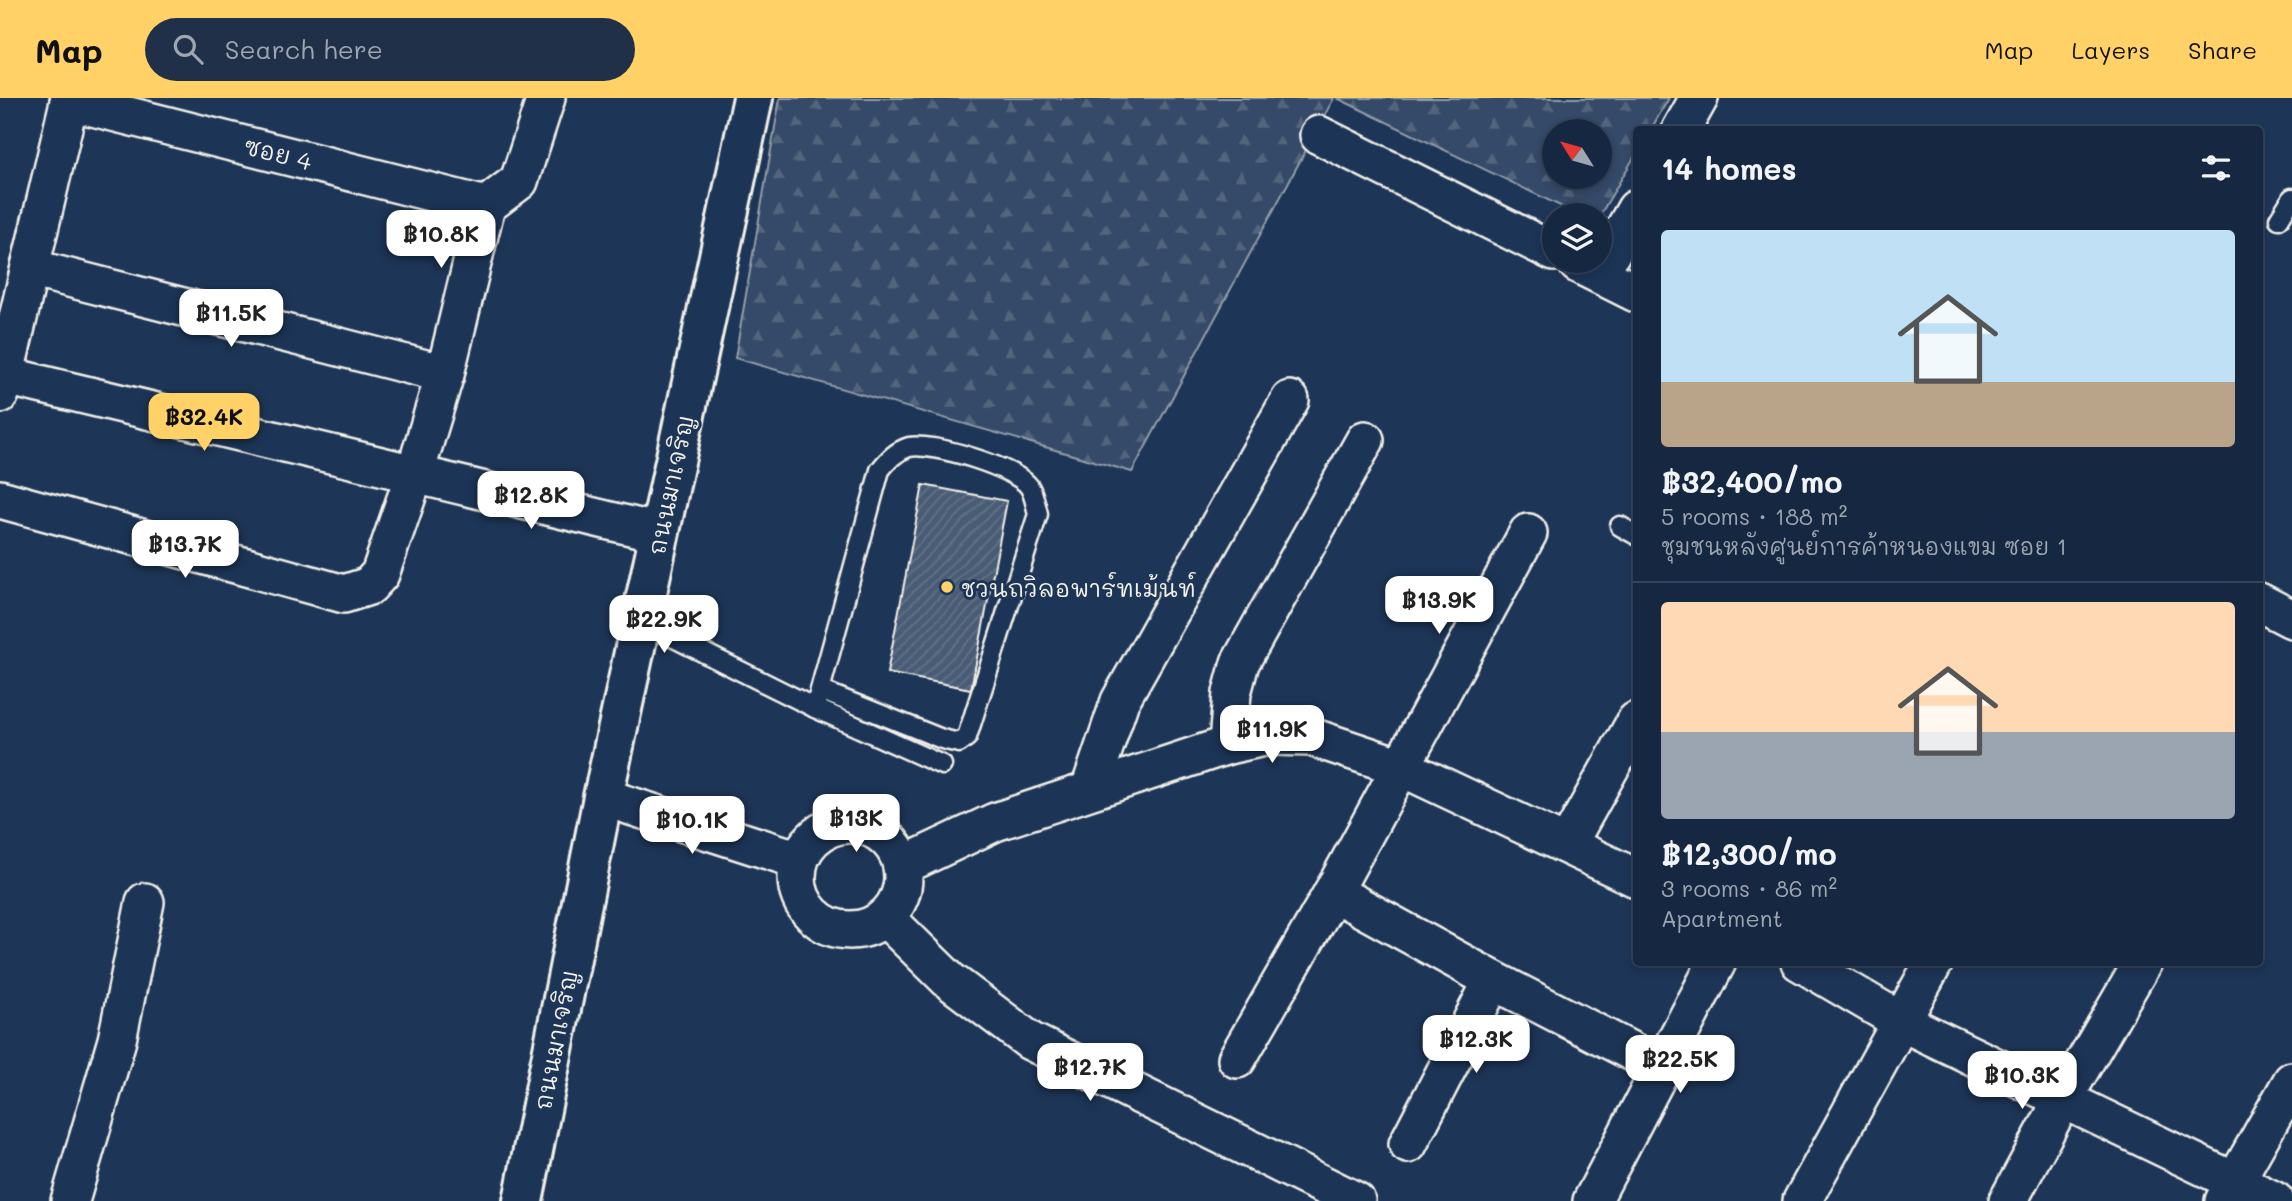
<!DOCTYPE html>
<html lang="en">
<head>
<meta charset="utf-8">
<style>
	:root { --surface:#162841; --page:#1f3048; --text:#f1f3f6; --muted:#9ea6b1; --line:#35445a; --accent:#ffd166 }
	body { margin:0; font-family:Mali,"Playpen Sans Thai",sans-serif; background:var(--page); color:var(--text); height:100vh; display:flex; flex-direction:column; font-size:26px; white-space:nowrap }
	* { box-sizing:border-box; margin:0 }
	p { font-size:23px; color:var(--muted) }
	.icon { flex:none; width:38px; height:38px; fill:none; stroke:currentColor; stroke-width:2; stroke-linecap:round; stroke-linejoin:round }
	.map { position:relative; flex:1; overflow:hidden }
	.sheet { position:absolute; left:1633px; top:28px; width:630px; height:840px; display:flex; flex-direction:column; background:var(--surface); border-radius:7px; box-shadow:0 4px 10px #0003,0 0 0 2px var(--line) }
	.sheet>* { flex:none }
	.needle { width:46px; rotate:307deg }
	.tools { position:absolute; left:1542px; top:21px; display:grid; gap:14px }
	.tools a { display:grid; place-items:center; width:70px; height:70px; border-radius:50%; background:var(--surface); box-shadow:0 4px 10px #0003,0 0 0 2px var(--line); font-size:35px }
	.price { position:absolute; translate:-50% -60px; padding:0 16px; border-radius:14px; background:#fff; color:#222; font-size:23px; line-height:46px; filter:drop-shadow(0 2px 4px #0008) }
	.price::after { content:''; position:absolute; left:50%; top:42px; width:21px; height:16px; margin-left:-10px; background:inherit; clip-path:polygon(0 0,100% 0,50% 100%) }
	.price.active { background:var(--accent); color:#111 }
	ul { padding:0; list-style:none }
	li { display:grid; align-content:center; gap:14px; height:371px; padding:0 28px }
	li+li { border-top:2px solid var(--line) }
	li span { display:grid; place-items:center; height:217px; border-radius:7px; color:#555 }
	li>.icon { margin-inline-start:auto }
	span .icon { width:126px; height:126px; fill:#fffc; stroke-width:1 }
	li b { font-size:30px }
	h2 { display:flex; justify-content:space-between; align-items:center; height:84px; padding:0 28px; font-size:30px }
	header { display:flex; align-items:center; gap:42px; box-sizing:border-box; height:98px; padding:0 35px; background:var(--accent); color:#111 }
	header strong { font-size:33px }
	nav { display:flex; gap:38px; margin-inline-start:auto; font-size:24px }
	.search { width:490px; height:63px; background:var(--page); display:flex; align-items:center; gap:18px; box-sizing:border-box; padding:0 24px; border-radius:38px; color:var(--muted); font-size:26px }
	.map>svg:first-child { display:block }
	.forest { fill:url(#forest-firs); stroke:#949ea8; stroke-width:2; fill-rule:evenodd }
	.building { fill:url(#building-hatch); stroke:#f4f1e8; stroke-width:2 }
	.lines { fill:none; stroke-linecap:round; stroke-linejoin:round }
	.lane-casing { stroke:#f4f1e8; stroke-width:23 }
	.street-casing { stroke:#f4f1e8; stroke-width:42 }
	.secondary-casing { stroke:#f4f1e8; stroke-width:44 }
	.lane { stroke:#1d3557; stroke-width:18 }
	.street { stroke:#1d3557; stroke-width:37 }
	.secondary { stroke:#1d3557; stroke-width:38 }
	.poi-dot { fill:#ffd166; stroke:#1d3557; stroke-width:2.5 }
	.labels { text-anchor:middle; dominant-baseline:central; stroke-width:6; stroke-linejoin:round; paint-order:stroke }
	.street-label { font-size:24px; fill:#f4f1e8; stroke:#1d3557 }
	.poi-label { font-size:24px; fill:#f4f1e8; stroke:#1d3557; text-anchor:start }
</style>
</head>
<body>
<header>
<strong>Map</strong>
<div class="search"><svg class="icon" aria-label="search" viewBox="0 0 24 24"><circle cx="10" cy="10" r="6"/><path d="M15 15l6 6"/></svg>Search here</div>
<nav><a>Map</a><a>Layers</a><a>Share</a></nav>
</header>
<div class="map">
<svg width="2292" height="1103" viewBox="0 0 2292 1103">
	<defs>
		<pattern id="forest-firs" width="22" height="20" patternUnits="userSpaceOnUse" patternTransform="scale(1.75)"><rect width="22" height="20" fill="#354a67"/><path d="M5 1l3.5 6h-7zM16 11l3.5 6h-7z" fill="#53657d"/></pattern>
		<pattern id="building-hatch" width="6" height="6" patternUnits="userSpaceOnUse" patternTransform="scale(1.75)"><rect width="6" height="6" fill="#485b74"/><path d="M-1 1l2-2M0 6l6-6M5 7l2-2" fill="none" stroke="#637388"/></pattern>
	</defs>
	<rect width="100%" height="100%" fill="#1d3557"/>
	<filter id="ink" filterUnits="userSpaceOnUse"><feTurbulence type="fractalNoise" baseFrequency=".0143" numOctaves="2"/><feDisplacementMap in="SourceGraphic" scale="14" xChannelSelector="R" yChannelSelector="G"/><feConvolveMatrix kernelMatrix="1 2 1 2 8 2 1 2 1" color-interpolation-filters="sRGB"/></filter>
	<g filter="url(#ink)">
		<g class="forest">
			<polygon points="780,0 1334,0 1132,374 735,260"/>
			<path d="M1337,0H1669L1651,31L1636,32V56L1600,117H1579ZM1554,33H1600V79H1554Z"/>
		</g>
		<polygon class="building" points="923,387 1007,403 971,591 887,575"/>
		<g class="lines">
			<defs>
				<g id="lane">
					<polyline points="2279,121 2292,100"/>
					<polyline points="1620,428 1636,437"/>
					<polyline points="640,523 815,610 942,667"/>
					<path d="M815,610L820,592L880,372C888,362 896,353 909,349C931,344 1019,370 1030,390C1034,397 1036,408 1038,416L967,639L959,645L942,641L820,592"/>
				</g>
				<g id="street">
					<polyline points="69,3 486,108"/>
					<polyline points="1681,32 1699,0"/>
					<polyline points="1319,37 1554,154"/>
					<polyline points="1578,166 1636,195"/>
					<polyline points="30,170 445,276"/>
					<polyline points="1599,176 1636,111"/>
					<polyline points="6,278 660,435"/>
					<polyline points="0,296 70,0"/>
					<polyline points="0,401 344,496 369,488 380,476 415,375 445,276 486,108 519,83 546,0"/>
					<polyline points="2259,504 2292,521"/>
					<polyline points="1228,647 1232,595 1240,565 1365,342"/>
					<polyline points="1090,691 1120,603 1290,302"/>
					<polyline points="603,699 799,762"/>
					<circle cx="850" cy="779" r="53"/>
					<polyline points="1567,747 1636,623"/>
					<polyline points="902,768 995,724 1228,647 1269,638 1311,639 1401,669 1636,780"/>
					<polyline points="1333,794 1493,882 1662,969"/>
					<polyline points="885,819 949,882 1030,943 1356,1103"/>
					<polyline points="1800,864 1902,924 2275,1103"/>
					<polyline points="1237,961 1333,794 1528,435"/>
					<polyline points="1408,1046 1493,882"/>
					<polyline points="70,1103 117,942 145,804"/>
					<polyline points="1592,1103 1717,864"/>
					<polyline points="1802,1103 1934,864"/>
					<polyline points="2008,1103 2063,1001 2143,864"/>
					<polyline points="2224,1103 2292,983"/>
				</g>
				<polyline id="secondary" points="523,1103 603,699 753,0"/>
			</defs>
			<use href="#lane" class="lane-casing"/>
			<use href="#street" class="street-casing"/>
			<use href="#secondary" class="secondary-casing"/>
			<use href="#lane" class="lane"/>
			<use href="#street" class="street"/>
			<use href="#secondary" class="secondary"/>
		</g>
	</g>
	<circle class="poi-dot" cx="947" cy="489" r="7"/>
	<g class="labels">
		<g class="street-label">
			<text transform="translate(278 55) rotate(14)">ซอย 4</text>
			<text transform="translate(670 387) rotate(-78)">ถนนมาเจริญ</text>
			<text transform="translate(555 942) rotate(-79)">ถนนมาเจริญ</text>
		</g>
		<g class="poi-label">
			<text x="961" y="489">ชวนถวิลอพาร์ทเม้นท์</text>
		</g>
	</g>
</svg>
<div class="tools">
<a><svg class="needle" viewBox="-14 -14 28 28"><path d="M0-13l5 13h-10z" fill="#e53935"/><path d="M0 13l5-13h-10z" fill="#9ea6b1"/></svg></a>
<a><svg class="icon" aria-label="layers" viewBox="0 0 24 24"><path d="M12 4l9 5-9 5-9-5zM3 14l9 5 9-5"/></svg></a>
</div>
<b class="price" style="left:441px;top:172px">฿10.8K</b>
<b class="price" style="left:231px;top:251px">฿11.5K</b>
<b class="price active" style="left:204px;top:355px">฿32.4K</b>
<b class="price" style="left:531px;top:433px">฿12.8K</b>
<b class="price" style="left:185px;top:482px">฿13.7K</b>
<b class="price" style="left:1439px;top:538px">฿13.9K</b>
<b class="price" style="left:664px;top:557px">฿22.9K</b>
<b class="price" style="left:1272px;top:667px">฿11.9K</b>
<b class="price" style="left:856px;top:756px">฿13K</b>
<b class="price" style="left:692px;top:758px">฿10.1K</b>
<b class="price" style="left:1476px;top:977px">฿12.3K</b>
<b class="price" style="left:1680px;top:997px">฿22.5K</b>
<b class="price" style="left:1090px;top:1005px">฿12.7K</b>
<b class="price" style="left:2022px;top:1013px">฿10.3K</b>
<section class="sheet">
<h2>14 homes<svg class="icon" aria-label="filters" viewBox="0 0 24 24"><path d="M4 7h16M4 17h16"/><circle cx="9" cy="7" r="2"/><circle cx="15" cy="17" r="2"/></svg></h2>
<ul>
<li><span style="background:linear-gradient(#bfe0f5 70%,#b9a48a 0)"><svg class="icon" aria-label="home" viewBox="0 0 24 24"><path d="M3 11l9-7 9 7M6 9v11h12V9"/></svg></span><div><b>฿32,400/mo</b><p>5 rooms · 188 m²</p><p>ชุมชนหลังศูนย์การค้าหนองแขม ซอย 1</p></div></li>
<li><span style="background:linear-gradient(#ffd9b3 60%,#9aa5b1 0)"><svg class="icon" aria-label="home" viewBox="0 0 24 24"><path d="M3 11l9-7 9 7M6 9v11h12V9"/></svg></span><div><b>฿12,300/mo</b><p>3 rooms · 86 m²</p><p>Apartment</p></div></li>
</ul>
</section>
</div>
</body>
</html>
